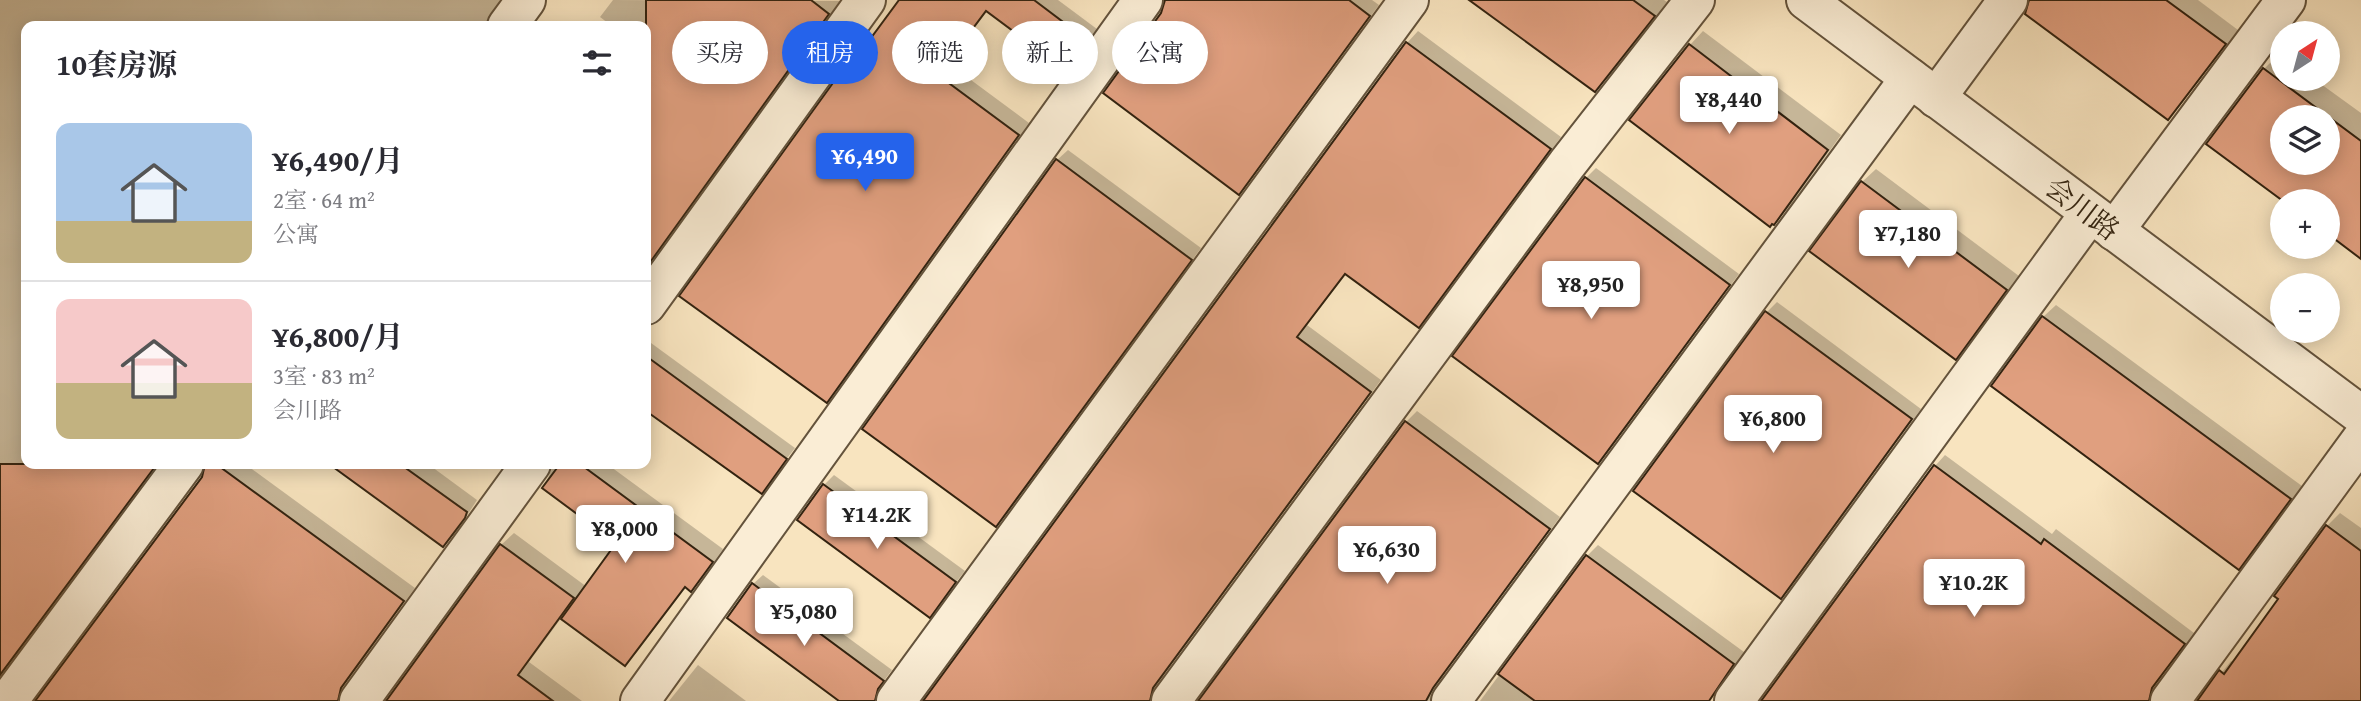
<!DOCTYPE html>
<html lang="zh">
<head>
<meta charset="utf-8">
<style>
	:root { --surface:#fff; --page:#f2f2f3; --text:#2b2b33; --muted:#7c7c81; --line:#e1e1e2; --accent:#2563eb }
	body { margin:0; font-family:"Gentium Book Plus","Noto Serif SC",serif; background:var(--page); color:var(--text); height:100vh; display:flex; flex-direction:column; font-size:26px; white-space:nowrap }
	* { box-sizing:border-box; margin:0 }
	p { font-size:23px; color:var(--muted) }
	.icon { flex:none; width:38px; height:38px; fill:none; stroke:currentColor; stroke-width:2; stroke-linecap:round; stroke-linejoin:round }
	.map { position:relative; flex:1; overflow:hidden }
	.panel { position:absolute; left:21px; top:21px; width:630px; height:448px; display:flex; flex-direction:column; background:var(--surface); border-radius:14px; box-shadow:0 4px 18px #0003 }
	.panel>* { flex:none }
	.banner { position:absolute; left:672px; top:21px; width:665px; height:63px; display:flex; gap:14px }
	.needle { width:46px; rotate:36deg }
	.controls { position:absolute; left:2270px; top:21px; display:grid; gap:14px }
	.controls a { display:grid; place-items:center; width:70px; height:70px; border-radius:50%; background:var(--surface); box-shadow:0 4px 18px #0003; font-size:35px }
	.price { position:absolute; translate:-50% -60px; padding:0 16px; border-radius:7px; background:#fff; color:#222; font-size:23px; line-height:46px; filter:drop-shadow(0 2px 4px #0008) }
	.price::after { content:''; position:absolute; left:50%; top:42px; width:21px; height:16px; margin-left:-10px; background:inherit; clip-path:polygon(0 0,100% 0,50% 100%) }
	.price.selected { background:var(--accent); color:#fff }
	ul { padding:0; list-style:none }
	li { display:flex; align-items:center; gap:21px; height:175px; padding:0 35px }
	li+li { border-top:2px solid var(--line) }
	li span { display:grid; place-items:center; flex:none; width:196px; height:140px; border-radius:14px; color:#555 }
	li>.icon { margin-inline-start:auto }
	span .icon { width:84px; height:84px; fill:#fffc; stroke-width:1 }
	li b { font-size:30px }
	h2 { display:flex; justify-content:space-between; align-items:center; height:84px; padding:0 35px; font-size:30px }
	.pill { padding:0 24px; border-radius:32px; background:var(--surface); box-shadow:0 4px 18px #0003; font-size:24px; line-height:63px }
	.pill.selected { background:var(--accent); color:#fff }
	.map>svg:first-child { display:block }
	.shadow { fill:#0003; fill-rule:evenodd }
	.building { fill:#e09f7f; stroke:#332310; stroke-width:2; fill-rule:evenodd }
	.lines { fill:none; stroke-linecap:round; stroke-linejoin:round }
	.minor-casing { stroke:#64533c; stroke-width:42 }
	.minor { stroke:#faedd5; stroke-width:38 }
	.labels { text-anchor:middle; dominant-baseline:central; stroke-width:5; stroke-linejoin:round; paint-order:stroke }
	.street-label { font-size:28px; fill:#332310; stroke:#faedd5 }
</style>
</head>
<body>
<div class="map">
<svg width="2361" height="701" viewBox="0 0 2361 701">
	<rect width="100%" height="100%" fill="#f8e4bf"/>
	<filter id="stains"><feTurbulence type="fractalNoise" baseFrequency=".00286" numOctaves="4"/><feColorMatrix values="0 0 0 0 .2 0 0 0 0 .09 0 0 0 0 .02 0 0 0 .5 -.17"/></filter>
	<radialGradient id="worn" r=".72"><stop offset=".6" stop-color="#630" stop-opacity="0"/><stop offset="1" stop-color="#630" stop-opacity=".3"/></radialGradient>
	<g class="shadow">
		<polygon points="0,0 500,0 497,8 483,26 26,26 26,464 158,464 0,679"/>
		<polygon points="613,0 840,1 655,257 646,266 646,26 612,26 600,17"/>
		<polygon points="901,0 1058,0 1097,29 1068,65 988,10 948,63 1029,123 838,390 827,400 682,296 866,41 876,30 878,31"/>
		<polygon points="1166,0 1372,0 1379,5 1248,183 1239,193 1162,14"/>
		<polygon points="1474,0 1664,0 1667,2 1609,77 1595,90"/>
		<polygon points="2031,0 2198,0 2238,30 2181,104 2167,118"/>
		<polygon points="1418,31 1561,137 1430,314 1419,326 1347,273 1307,325 1381,380 1164,675 1160,687 1164,701 925,701 1407,43"/>
		<polygon points="1703,31 1841,135 1787,210 1774,223 1690,45"/>
		<path d="M2280,53L2282,55V79H2314L2361,113V257L2328,232V201H2286L2208,144L2264,69ZM2282,117H2328V163H2282Z"/>
		<polygon points="1068,150 1201,248 1007,514 996,525 1057,160"/>
		<polygon points="1596,168 1739,274 1608,452 1598,462 1586,178"/>
		<polygon points="1876,169 2019,276 1969,344 1956,357 1862,182"/>
		<polygon points="1777,302 1921,409 1791,587 1781,597 1635,491 1767,312"/>
		<polygon points="2056,305 2302,486 2251,555 2239,568 1993,385 2043,317"/>
		<polygon points="651,343 795,448 761,492 646,409 646,348"/>
		<polygon points="1417,411 1560,517 1444,675 1440,685 1444,701 1200,701 1406,422"/>
		<polygon points="1945,455 2052,534 2056,529 2194,633 2162,676 2158,686 2162,701 1774,701 1935,466"/>
		<polygon points="207,464 245,464 415,588 353,674 349,684 354,701 37,701 203,478"/>
		<polygon points="332,464 428,464 477,500 455,534 443,545"/>
		<polygon points="554,464 607,464 723,549 703,578 691,589 687,586 637,652 625,664 562,617 529,662 582,701 388,701 501,545 514,533 587,587 619,543 544,487"/>
		<polygon points="834,475 965,571 929,616 824,485"/>
		<polygon points="2340,513 2361,528 2361,690 2327,526"/>
		<polygon points="1598,545 1744,652 1710,701 1480,701 1587,556"/>
		<polygon points="763,575 892,670 869,701 842,701 753,584"/>
		<polygon points="2231,661 2233,662 2289,701 2199,701"/>
		<polygon points="698,665 746,701 669,701"/>
	</g>
	<g class="building">
		<polygon points="646,0 811,0 829,14 646,268"/>
		<polygon points="899,0 1034,0 1087,40 1068,67 1065,65 1063,68 986,11 938,75 1019,135 827,403 679,296 864,40 868,42"/>
		<polygon points="1165,0 1349,0 1370,16 1239,195 1103,93 1161,13"/>
		<polygon points="1469,0 1633,0 1655,16 1595,92"/>
		<polygon points="2029,0 2166,0 2226,44 2168,120 2025,14"/>
		<polygon points="1406,42 1551,149 1419,328 1345,274 1297,337 1371,392 1153,688 1150,701 923,701"/>
		<polygon points="1689,44 1828,150 1774,225 1772,224 1770,227 1629,120"/>
		<path d="M2263,68L2361,141V259L2328,234V201H2283L2206,144ZM2282,117H2328V163H2282Z"/>
		<polygon points="1056,159 1192,260 996,527 862,429"/>
		<polygon points="1585,177 1730,285 1598,464 1452,356"/>
		<polygon points="1861,181 2007,290 1956,360 1809,251"/>
		<polygon points="1765,311 1912,419 1781,599 1633,491"/>
		<polygon points="2042,316 2291,499 2239,570 1991,386"/>
		<polygon points="646,356 787,459 762,494 646,411"/>
		<polygon points="1405,421 1550,529 1433,688 1426,701 1198,701"/>
		<polygon points="0,464 157,464 0,675"/>
		<polygon points="205,464 216,464 404,601 341,688 338,701 35,701 202,477"/>
		<polygon points="329,464 400,464 467,512 465,518 443,547"/>
		<polygon points="560,464 580,464 713,562 691,592 685,587 625,666 561,619 616,543 542,488"/>
		<polygon points="1934,465 2041,544 2044,539 2185,644 2152,688 2149,701 1761,701"/>
		<polygon points="823,484 956,582 930,618 797,520"/>
		<polygon points="2326,525 2361,551 2361,701 2197,701 2219,670 2224,674 2278,599 2274,596"/>
		<polygon points="500,544 574,598 518,675 553,701 386,701"/>
		<polygon points="1586,555 1734,664 1709,701 1535,701 1498,674"/>
		<polygon points="752,583 884,681 878,689 875,701 839,701 727,618"/>
	</g>
	<g class="lines">
		<defs>
			<g id="minor">
				<polyline points="1806,0 2361,415"/>
				<polyline points="507,26 526,0"/>
				<polyline points="1936,98 2008,0"/>
				<polyline points="2114,231 2286,0"/>
				<polyline points="646,305 866,0"/>
				<polyline points="8,701 184,464"/>
				<polyline points="359,701 531,464"/>
				<polyline points="640,701 1143,0"/>
				<polyline points="896,701 1409,0"/>
				<polyline points="1171,701 1567,164 1695,0"/>
				<polyline points="1451,701 1910,78"/>
				<polyline points="1734,701 2090,213"/>
				<polyline points="2170,701 2361,440"/>
			</g>
		</defs>
		<use href="#minor" class="minor-casing"/>
		<use href="#minor" class="minor"/>
	</g>
	<g class="labels">
		<g class="street-label">
			<text transform="translate(2083 208) rotate(37)">会川路</text>
		</g>
	</g>
	<rect width="100%" height="100%" filter="url(#stains)"/>
	<rect width="100%" height="100%" fill="url(#worn)"/>
</svg>
<div class="controls">
<a><svg class="needle" viewBox="-14 -14 28 28"><path d="M0-13l5 13h-10z" fill="#e53935"/><path d="M0 13l5-13h-10z" fill="#7c7c81"/></svg></a>
<a><svg class="icon" aria-label="layers" viewBox="0 0 24 24"><path d="M12 4l9 5-9 5-9-5zM3 14l9 5 9-5"/></svg></a>
<a>+</a>
<a>−</a>
</div>
<b class="price" style="left:1729px;top:136px">¥8,440</b>
<b class="price selected" style="left:865px;top:193px">¥6,490</b>
<b class="price" style="left:1908px;top:270px">¥7,180</b>
<b class="price" style="left:1591px;top:321px">¥8,950</b>
<b class="price" style="left:1773px;top:455px">¥6,800</b>
<b class="price" style="left:877px;top:551px">¥14.2K</b>
<b class="price" style="left:625px;top:565px">¥8,000</b>
<b class="price" style="left:1387px;top:586px">¥6,630</b>
<b class="price" style="left:1974px;top:619px">¥10.2K</b>
<b class="price" style="left:804px;top:648px">¥5,080</b>
<div class="banner">
<a class="pill">买房</a>
<a class="pill selected">租房</a>
<a class="pill">筛选</a>
<a class="pill">新上</a>
<a class="pill">公寓</a>
</div>
<section class="panel">
<h2>10套房源<svg class="icon" aria-label="filters" viewBox="0 0 24 24"><path d="M4 7h16M4 17h16"/><circle cx="9" cy="7" r="2"/><circle cx="15" cy="17" r="2"/></svg></h2>
<ul>
<li><span style="background:linear-gradient(#a9c7e8 70%,#c2b280 0)"><svg class="icon" aria-label="home" viewBox="0 0 24 24"><path d="M3 11l9-7 9 7M6 9v11h12V9"/></svg></span><div><b>¥6,490/月</b><p>2室 · 64 m²</p><p>公寓</p></div></li>
<li><span style="background:linear-gradient(#f6c9c9 60%,#c2b280 0)"><svg class="icon" aria-label="home" viewBox="0 0 24 24"><path d="M3 11l9-7 9 7M6 9v11h12V9"/></svg></span><div><b>¥6,800/月</b><p>3室 · 83 m²</p><p>会川路</p></div></li>
</ul>
</section>
</div>
</body>
</html>
